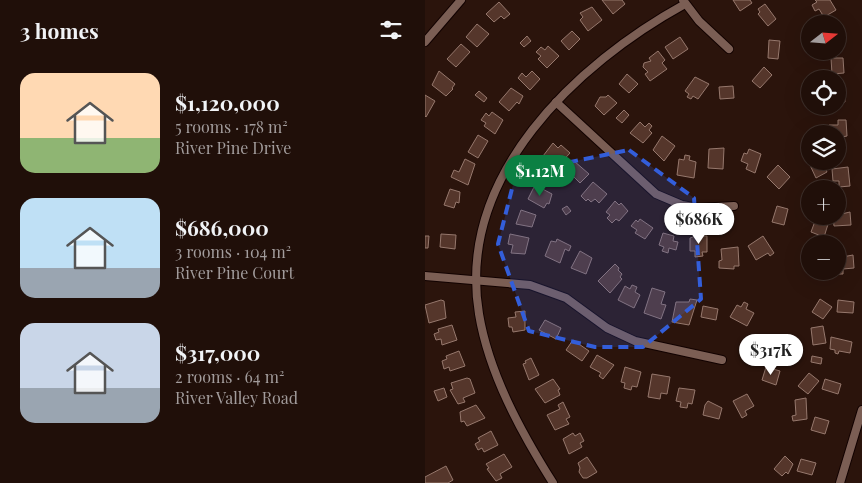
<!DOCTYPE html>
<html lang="en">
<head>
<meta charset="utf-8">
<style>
	:root { --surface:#200f09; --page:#2d1d17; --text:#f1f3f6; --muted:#a29c9c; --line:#3d2f2a; --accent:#0b8043 }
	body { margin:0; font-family:"Playfair Display",serif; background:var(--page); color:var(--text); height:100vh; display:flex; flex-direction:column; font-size:19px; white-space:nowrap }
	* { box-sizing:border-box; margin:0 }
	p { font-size:16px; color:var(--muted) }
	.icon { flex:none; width:28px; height:28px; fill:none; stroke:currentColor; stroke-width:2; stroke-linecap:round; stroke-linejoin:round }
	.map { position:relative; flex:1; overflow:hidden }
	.panel { display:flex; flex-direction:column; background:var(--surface); width:425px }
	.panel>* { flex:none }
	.needle { width:32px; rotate:73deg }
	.buttons { position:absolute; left:376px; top:15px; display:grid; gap:10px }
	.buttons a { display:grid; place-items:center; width:45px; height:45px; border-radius:50%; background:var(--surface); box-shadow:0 5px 20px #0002,0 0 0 1px var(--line); font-size:25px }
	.price { position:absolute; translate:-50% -42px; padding:0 11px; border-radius:18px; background:#fff; color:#222; font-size:16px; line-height:32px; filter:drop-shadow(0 1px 2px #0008) }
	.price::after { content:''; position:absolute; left:50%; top:30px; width:15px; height:11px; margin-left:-8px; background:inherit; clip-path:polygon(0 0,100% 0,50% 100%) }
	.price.selected { background:var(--accent); color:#fff }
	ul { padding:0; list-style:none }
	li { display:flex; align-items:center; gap:15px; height:125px; padding:0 20px }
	li span { display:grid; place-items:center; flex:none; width:140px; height:100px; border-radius:15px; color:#555 }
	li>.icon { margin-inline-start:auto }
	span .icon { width:60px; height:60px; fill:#fffc; stroke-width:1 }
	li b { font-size:21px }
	h2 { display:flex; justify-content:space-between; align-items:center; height:60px; padding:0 20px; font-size:21px }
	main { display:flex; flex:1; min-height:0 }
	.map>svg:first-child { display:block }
	.building { fill:#55362b; stroke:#96786d }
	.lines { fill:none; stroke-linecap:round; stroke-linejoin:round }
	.street-casing { stroke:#120200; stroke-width:10 }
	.street { stroke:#7b5e54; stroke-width:8 }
	.marked { fill:#335eda; fill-opacity:0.2; stroke:#335eda; stroke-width:4; stroke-dasharray:10 6; stroke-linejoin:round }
</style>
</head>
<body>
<main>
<section class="panel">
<h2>3 homes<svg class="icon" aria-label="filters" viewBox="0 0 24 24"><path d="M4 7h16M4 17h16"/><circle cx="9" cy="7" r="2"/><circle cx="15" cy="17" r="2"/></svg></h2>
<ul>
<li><span style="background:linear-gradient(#ffd9b3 65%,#8fb573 0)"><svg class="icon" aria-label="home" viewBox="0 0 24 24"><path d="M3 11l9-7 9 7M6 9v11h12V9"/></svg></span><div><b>$1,120,000</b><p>5 rooms · 178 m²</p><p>River Pine Drive</p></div></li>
<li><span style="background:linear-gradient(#bfe0f5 70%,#9aa5b1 0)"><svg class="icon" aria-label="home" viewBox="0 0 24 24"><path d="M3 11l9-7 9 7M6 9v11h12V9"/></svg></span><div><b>$686,000</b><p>3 rooms · 104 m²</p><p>River Pine Court</p></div></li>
<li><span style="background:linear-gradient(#c9d6e8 65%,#9aa5b1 0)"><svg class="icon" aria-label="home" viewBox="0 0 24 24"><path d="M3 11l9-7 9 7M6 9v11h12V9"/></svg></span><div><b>$317,000</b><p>2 rooms · 64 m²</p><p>River Valley Road</p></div></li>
</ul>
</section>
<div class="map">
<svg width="437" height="483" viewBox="0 0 437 483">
	<rect width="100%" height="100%" fill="#2b140c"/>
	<g class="building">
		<polygon points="177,0 197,0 200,4 188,14"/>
		<polygon points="308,0 325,0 327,3 315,11"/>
		<polygon points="390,0 405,0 411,10 399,17 394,9 390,11 387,5 392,2"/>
		<polygon points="74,2 85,14 79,19 76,16 69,22 61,14"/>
		<polygon points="340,4 351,19 343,26 333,14 335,12 333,9"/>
		<polygon points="167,7 177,20 163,31 155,20 158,17 155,13"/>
		<polygon points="52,24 64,34 52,47 41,37"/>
		<polygon points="412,26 414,31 418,33 418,42 412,42"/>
		<polygon points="147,31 155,39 144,50 136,41"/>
		<polygon points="102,36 106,41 99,47 95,43"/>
		<polygon points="255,37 263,49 248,59 240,47"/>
		<polygon points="344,40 355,41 353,59 343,58"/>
		<polygon points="36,44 45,52 31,67 22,59"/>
		<polygon points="123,46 134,56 122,68 113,59 116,56 111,52 116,47 120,50"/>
		<polygon points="233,51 240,60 237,63 242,69 225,81 220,74 223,72 218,67 219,63 226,61 224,58"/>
		<polygon points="406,58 418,58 419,73 407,74"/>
		<polygon points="339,67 347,75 335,88 327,81"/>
		<polygon points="14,71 30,84 27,88 28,89 21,96 7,85"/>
		<polygon points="107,71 115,79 105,90 93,78 97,73 101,77"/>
		<polygon points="202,74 213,84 204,93 194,84"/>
		<polygon points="270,77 284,84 273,99 268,96 266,99 262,97 264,94 260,91"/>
		<polygon points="308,86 309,98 295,99 294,87"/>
		<polygon points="412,86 419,86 420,102 412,103"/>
		<polygon points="86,88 98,96 94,104 92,102 84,111 74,102"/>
		<polygon points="54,91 62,98 59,102 50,95"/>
		<polygon points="0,95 10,101 1,117 0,116"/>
		<polygon points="183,95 192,103 179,115 170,106 175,97 181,97"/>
		<polygon points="199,110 204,115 197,123 191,118"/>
		<polygon points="67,112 78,120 70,134 59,126 61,123 56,120 61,113 64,116"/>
		<polygon points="413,120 421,120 422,136 412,138 412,134 405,134 404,125 413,125"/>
		<polygon points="215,122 220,127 224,123 227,126 224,130 227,133 218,143 205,133"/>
		<polygon points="53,135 63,141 53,158 43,152"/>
		<polygon points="237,136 250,146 239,161 228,150"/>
		<polygon points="128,143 133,148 136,145 145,153 132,167 129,164 126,168 120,162 122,160 118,156"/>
		<polygon points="299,148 298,169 283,168 284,149"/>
		<polygon points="324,149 336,154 330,173 321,169 323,164 316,161 319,153 322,154"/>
		<polygon points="260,155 265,156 264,160 271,162 269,178 252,175 254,159 259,160"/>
		<polygon points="40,159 50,164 43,185 26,177 29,170 34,172"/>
		<polygon points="149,161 164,174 155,183 141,169"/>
		<polygon points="387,161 397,161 402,172 391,178 384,163"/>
		<polygon points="353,165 365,177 354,189 342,177"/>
		<polygon points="423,167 425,186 414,187 414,181 408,181 407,169"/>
		<polygon points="168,182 182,194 174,203 170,199 166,202 163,199 161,201 156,196"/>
		<polygon points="110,185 127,194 124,204 122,203 119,208 103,199"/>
		<polygon points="25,189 35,192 34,203 31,202 29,208 19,205"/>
		<polygon points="190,201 194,205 196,203 203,211 194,221 191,219 187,223 182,218 185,215 181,212"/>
		<polygon points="142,206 146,211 141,215 137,209"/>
		<polygon points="352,206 363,209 359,225 347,222"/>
		<polygon points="96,210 111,215 107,227 91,224"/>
		<polygon points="425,212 426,225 409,226 408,216"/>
		<polygon points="392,216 404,221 399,237 386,232"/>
		<polygon points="215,219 228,228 220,239 210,233 212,230 206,226 211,220 213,222"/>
		<polygon points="238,233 249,236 248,241 253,242 251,250 244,248 243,253 237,251 239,247 234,245"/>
		<polygon points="16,234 31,235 30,249 15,247"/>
		<polygon points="85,234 104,238 100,254 86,253 88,245 83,244"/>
		<polygon points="0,236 4,236 3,248 0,248"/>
		<polygon points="271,236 282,236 282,252 277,252 278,256 270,257 270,251 265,251 265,238"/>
		<polygon points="338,236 349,253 345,256 343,253 331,260 323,246"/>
		<polygon points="132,239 146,246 144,251 140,249 135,263 120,256 126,241 131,242"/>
		<polygon points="313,247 314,266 309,266 309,269 294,268 294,261 297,260 296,249"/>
		<polygon points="155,251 167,258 161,274 146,268"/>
		<polygon points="428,255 429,268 418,269 418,274 412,274 412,258"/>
		<polygon points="190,264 194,268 193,270 197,274 195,277 197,279 185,293 173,281"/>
		<polygon points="207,285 212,287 210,292 215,295 209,308 193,300 200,286 205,289"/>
		<polygon points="227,288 240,292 236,304 241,305 236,319 219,313"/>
		<polygon points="265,299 272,300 264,325 247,322 251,302 264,302"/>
		<polygon points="395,299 407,307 398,319 387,312"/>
		<polygon points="16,300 19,301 21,318 4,323 0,305"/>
		<polygon points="413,300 429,302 428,313 412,312"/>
		<polygon points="319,302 323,304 321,309 329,313 322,326 305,317 312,305 316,307"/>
		<polygon points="278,306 293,309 291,320 276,317"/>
		<polygon points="100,311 100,330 88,332 87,327 84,327 83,318 91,317 90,312"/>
		<polygon points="120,320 136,328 131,339 114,330"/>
		<polygon points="27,325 32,340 17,345 16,339 11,340 9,334 14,332 13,329"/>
		<polygon points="398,326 401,343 388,345 386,328"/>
		<polygon points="348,335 353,351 343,355 337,341"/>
		<polygon points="406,337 427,342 425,353 414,351 413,354 410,353 410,350 405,349"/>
		<polygon points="148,340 164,351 157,361 141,350"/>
		<polygon points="34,351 40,366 25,371 24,367 19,369 17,361 22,359 21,356"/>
		<polygon points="172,355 189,365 178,379 174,376 176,373 165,367"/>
		<polygon points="387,356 397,358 396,364 386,362"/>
		<polygon points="106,358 114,375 104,380 98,364 101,363 100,361"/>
		<polygon points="200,367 216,372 212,387 207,386 206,390 199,388 200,383 196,382"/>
		<polygon points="341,367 355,371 351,385 337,380"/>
		<polygon points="384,373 394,381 383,394 373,386"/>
		<polygon points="227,374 245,377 242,394 236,393 235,399 223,397"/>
		<polygon points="42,378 45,379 50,393 38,398 40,402 33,404 25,390 28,389 26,383"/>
		<polygon points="128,379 135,389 133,390 135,395 120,403 110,389"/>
		<polygon points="400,379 416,384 413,394 397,389"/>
		<polygon points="19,388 22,397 13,401 9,391"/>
		<polygon points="254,388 270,390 267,404 263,403 262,408 255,407 256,402 251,401"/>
		<polygon points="322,394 329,406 320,411 322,415 317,418 308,401"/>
		<polygon points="381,398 382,419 368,421 367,416 371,415 370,400"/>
		<polygon points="283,401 297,408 294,419 278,415 280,405"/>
		<polygon points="138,402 145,417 141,419 144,424 130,430 122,415 135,409 133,405"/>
		<polygon points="51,405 60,418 42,426 39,421 36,422 35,412"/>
		<polygon points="390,417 404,421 400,434 386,430"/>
		<polygon points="66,431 73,445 59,452 57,448 53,450 50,444 55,441 53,438"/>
		<polygon points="148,433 150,436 155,433 159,441 155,443 157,447 144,454 138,439"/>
		<polygon points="79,454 87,467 75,474 77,478 71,481 62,469 64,468 61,464"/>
		<polygon points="360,456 368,464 363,474 361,472 357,476 349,469"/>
		<polygon points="162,457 172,472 162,478 158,478 154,472 155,468 153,463"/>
		<polygon points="376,459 391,463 387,475 372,471"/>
		<polygon points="21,466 28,480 23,483 0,483 0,477"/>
	</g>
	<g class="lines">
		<defs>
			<g id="street">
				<polyline points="258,0 274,21 304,49"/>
				<polyline points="0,42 36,0"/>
				<polyline points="131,102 231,194 257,205 273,208 309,206"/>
				<polyline points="0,276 105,285 141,298 182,328 210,341 297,360"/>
				<path d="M128,483C96,432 64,374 54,314C31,176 151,64 260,4"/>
				<polyline points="415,483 437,410"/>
			</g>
		</defs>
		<use href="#street" class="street-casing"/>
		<use href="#street" class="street"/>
	</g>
	<path class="marked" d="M204,150L269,198L276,299L218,347H170L104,331L73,244L91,173Z"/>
</svg>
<div class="buttons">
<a><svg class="needle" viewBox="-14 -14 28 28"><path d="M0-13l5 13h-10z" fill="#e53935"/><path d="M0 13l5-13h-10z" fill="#a29c9c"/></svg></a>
<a><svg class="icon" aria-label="locate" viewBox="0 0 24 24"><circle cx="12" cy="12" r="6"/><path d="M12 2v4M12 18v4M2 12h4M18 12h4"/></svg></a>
<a><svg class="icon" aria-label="layers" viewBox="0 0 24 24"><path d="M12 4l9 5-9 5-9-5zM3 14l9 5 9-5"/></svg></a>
<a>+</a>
<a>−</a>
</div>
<b class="price selected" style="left:115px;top:197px">$1.12M</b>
<b class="price" style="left:274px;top:245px">$686K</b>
<b class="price" style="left:346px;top:376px">$317K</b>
</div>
</main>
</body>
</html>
